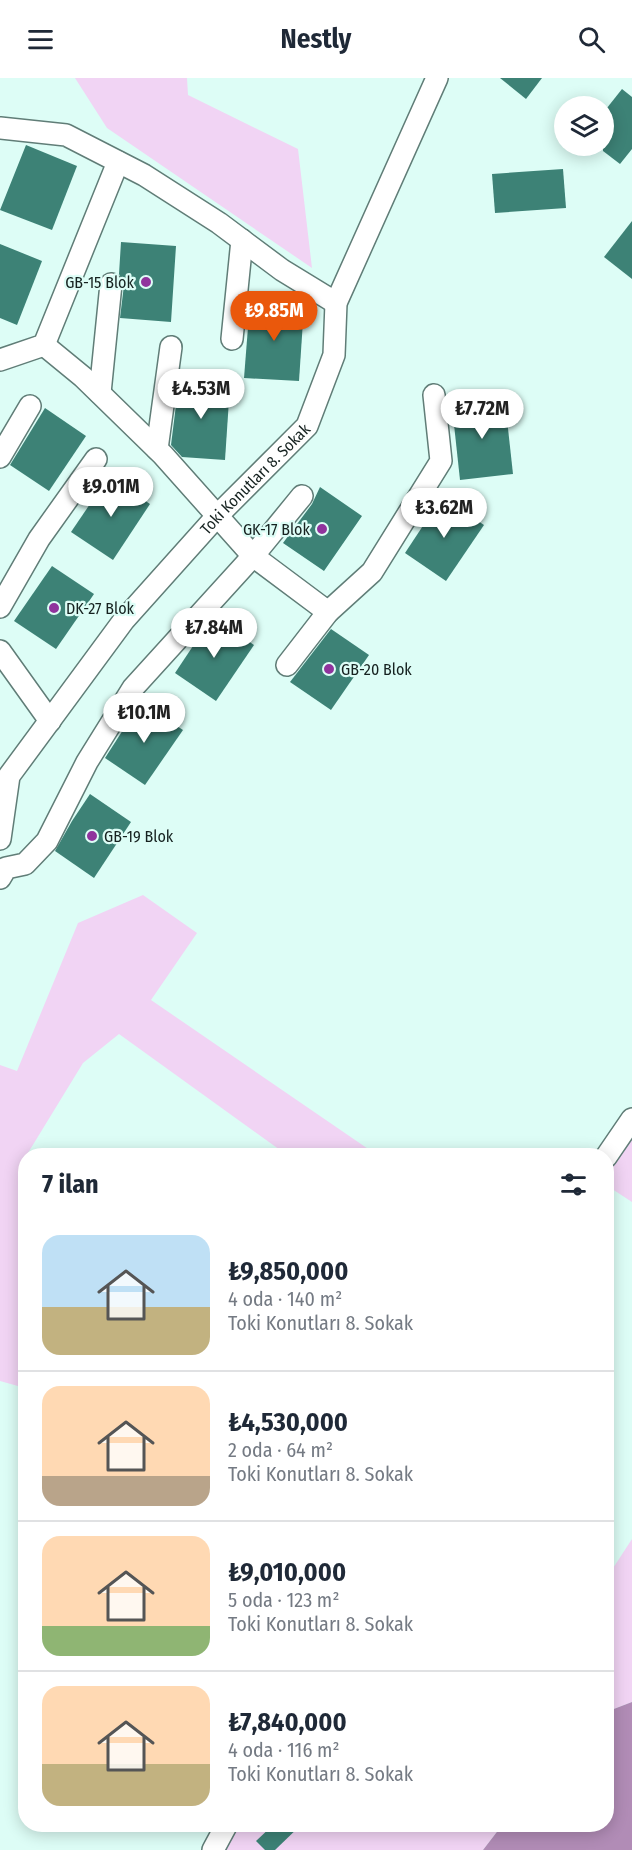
<!DOCTYPE html>
<html lang="tr">
<head>
<meta charset="utf-8">
<style>
	:root { --surface:#fff; --page:#f2f2f3; --text:#1f2937; --muted:#747a83; --line:#e0e1e3; --accent:#ea580c }
	body { margin:0; font-family:"Fira Sans Condensed",sans-serif; background:var(--page); color:var(--text); height:100vh; display:flex; flex-direction:column; font-size:22px; white-space:nowrap }
	* { box-sizing:border-box; margin:0 }
	p { font-size:20px; color:var(--muted) }
	.icon { flex:none; width:33px; height:33px; fill:none; stroke:currentColor; stroke-width:2; stroke-linecap:round; stroke-linejoin:round }
	.map { position:relative; flex:1; overflow:hidden }
	.panel { position:absolute; left:18px; top:1070px; width:596px; height:684px; display:flex; flex-direction:column; background:var(--surface); border-radius:24px; box-shadow:0 3px 15px #0003 }
	.panel>* { flex:none }
	.tools { position:absolute; left:554px; top:18px; display:grid; gap:12px }
	.tools a { display:grid; place-items:center; width:60px; height:60px; border-radius:50%; background:var(--surface); box-shadow:0 3px 15px #0003; font-size:30px }
	.price { position:absolute; translate:-50% -51px; padding:0 14px; border-radius:21px; background:#fff; color:#222; font-size:20px; line-height:39px; filter:drop-shadow(0 2px 3px #0008) }
	.price::after { content:''; position:absolute; left:50%; top:36px; width:18px; height:14px; margin-left:-9px; background:inherit; clip-path:polygon(0 0,100% 0,50% 100%) }
	.price.current { background:var(--accent); color:#fff }
	ul { padding:0; list-style:none }
	li { display:flex; align-items:center; gap:18px; height:150px; padding:0 24px }
	li+li { border-top:2px solid var(--line) }
	li span { display:grid; place-items:center; flex:none; width:168px; height:120px; border-radius:18px; color:#555 }
	li>.icon { margin-inline-start:auto }
	span .icon { width:72px; height:72px; fill:#fffc; stroke-width:1 }
	li b { font-size:26px }
	h2 { display:flex; justify-content:space-between; align-items:center; height:72px; padding:0 24px; font-size:26px }
	header { display:flex; justify-content:space-between; align-items:center; height:78px; padding:0 24px; background:var(--surface); font-size:27px; font-weight:700 }
	.map>svg:first-child { display:block }
	.green { fill:#f1d4f4 }
	.water { fill:#b18cb6 }
	.building { fill:#3d8276 }
	.lines { fill:none; stroke-linecap:round; stroke-linejoin:round }
	.minor-casing { stroke:#607d77; stroke-width:24 }
	.minor { stroke:#fff; stroke-width:21 }
	.poi-dot { fill:#90339d; stroke:#ddfdf6; stroke-width:2 }
	.labels { text-anchor:middle; dominant-baseline:central; stroke-width:4.5; stroke-linejoin:round; paint-order:stroke }
	.poi-label { font-size:16px; fill:#162220; stroke:#ddfdf6; text-anchor:start }
	.street-label { font-size:16px; fill:#162220; stroke:#ddfdf6 }
</style>
</head>
<body>
<header><svg class="icon" aria-label="menu" viewBox="0 0 24 24"><path d="M4 6h16M4 12h16M4 18h16"/></svg>Nestly<svg class="icon" aria-label="search" viewBox="0 0 24 24"><circle cx="10" cy="10" r="6"/><path d="M15 15l6 6"/></svg></header>
<div class="map">
<svg width="632" height="1772" viewBox="0 0 632 1772">
	<rect width="100%" height="100%" fill="#ddfdf6"/>
	<g class="green">
		<polygon points="75,0 187,0 188,17 298,71 312,190 107,50"/>
		<polygon points="143,817 197,855 151,922 377,1077 287,1077 119,956 83,985 20,1088 26,1100 25,1310 0,1303 0,987 17,993 78,845"/>
		<polygon points="632,1058 632,1124 606,1107 606,1098"/>
		<polygon points="632,1461 632,1624 606,1634 606,1501"/>
		<polygon points="238,1746 503,1746 483,1772 224,1772"/>
	</g>
	<polygon class="water" points="632,1624 632,1772 483,1772 503,1746 606,1746 606,1634"/>
	<g class="building">
		<polygon points="500,0 542,0 526,21"/>
		<polygon points="622,11 632,19 632,71 620,86 603,73 603,35"/>
		<polygon points="26,67 77,88 52,152 0,132"/>
		<polygon points="563,91 566,130 495,135 492,96"/>
		<polygon points="632,143 632,201 604,179"/>
		<polygon points="121,164 176,168 171,244 120,240 124,207 119,196"/>
		<polygon points="0,166 42,183 17,247 0,240"/>
		<polygon points="250,224 304,228 299,303 244,300"/>
		<polygon points="179,303 230,307 225,382 182,379 171,367"/>
		<polygon points="505,323 513,396 460,402 452,328"/>
		<polygon points="45,330 86,358 49,413 10,387"/>
		<polygon points="109,398 150,426 113,482 71,454"/>
		<polygon points="320,409 362,438 324,493 283,465 312,426"/>
		<polygon points="442,419 484,447 446,503 405,475"/>
		<polygon points="52,488 94,516 56,571 14,543"/>
		<polygon points="214,540 254,567 216,623 175,595 205,550"/>
		<polygon points="331,551 369,577 331,632 290,604"/>
		<polygon points="141,624 183,652 145,707 105,680"/>
		<polygon points="90,716 131,744 94,800 55,773 72,743"/>
		<polygon points="274,1746 302,1746 275,1772 265,1772 256,1763"/>
	</g>
	<g class="lines">
		<defs>
			<g id="minor">
				<polyline points="0,50 66,57 144,97 219,145 282,192 336,225"/>
				<polyline points="232,261 242,162"/>
				<polyline points="44,267 83,299 163,377 253,478 328,534"/>
				<polyline points="0,282 44,267 118,84"/>
				<polyline points="100,315 111,206"/>
				<polyline points="157,371 171,269"/>
				<polyline points="0,379 30,328"/>
				<polyline points="0,529 39,461 96,381"/>
				<polyline points="0,573 50,643"/>
				<polyline points="287,587 328,534 372,494 441,383 434,317"/>
				<path id="s1" d="M0,761L9,698L124,542L218,437L307,348L334,277L336,225L437,0"/>
				<polyline points="0,800 6,790 25,786 47,763 87,684 133,610 253,478 302,418"/>
				<polyline points="606,1079 632,1041"/>
				<polyline points="213,1772 227,1746"/>
			</g>
		</defs>
		<use href="#minor" class="minor-casing"/>
		<use href="#minor" class="minor"/>
	</g>
	<g class="poi-dot">
		<circle cx="146" cy="204" r="6"/>
		<circle cx="322" cy="451" r="6"/>
		<circle cx="54" cy="530" r="6"/>
		<circle cx="329" cy="591" r="6"/>
		<circle cx="92" cy="758" r="6"/>
	</g>
	<g class="labels">
		<g class="poi-label">
			<text x="134" y="204" text-anchor="end">GB-15 Blok</text>
			<text x="310" y="451" text-anchor="end">GK-17 Blok</text>
			<text x="66" y="530">DK-27 Blok</text>
			<text x="341" y="591">GB-20 Blok</text>
			<text x="104" y="758">GB-19 Blok</text>
		</g>
		<g class="street-label">
			<text stroke="none"><textPath href="#s1" startOffset="450">Toki Konutları 8. Sokak</textPath></text>
		</g>
	</g>
</svg>
<div class="tools">
<a><svg class="icon" aria-label="layers" viewBox="0 0 24 24"><path d="M12 4l9 5-9 5-9-5zM3 14l9 5 9-5"/></svg></a>
</div>
<b class="price current" style="left:274px;top:264px">₺9.85M</b>
<b class="price" style="left:201px;top:342px">₺4.53M</b>
<b class="price" style="left:482px;top:362px">₺7.72M</b>
<b class="price" style="left:111px;top:440px">₺9.01M</b>
<b class="price" style="left:444px;top:461px">₺3.62M</b>
<b class="price" style="left:214px;top:581px">₺7.84M</b>
<b class="price" style="left:144px;top:666px">₺10.1M</b>
<section class="panel">
<h2>7 ilan<svg class="icon" aria-label="filters" viewBox="0 0 24 24"><path d="M4 7h16M4 17h16"/><circle cx="9" cy="7" r="2"/><circle cx="15" cy="17" r="2"/></svg></h2>
<ul>
<li><span style="background:linear-gradient(#bfe0f5 60%,#c2b280 0)"><svg class="icon" aria-label="home" viewBox="0 0 24 24"><path d="M3 11l9-7 9 7M6 9v11h12V9"/></svg></span><div><b>₺9,850,000</b><p>4 oda · 140 m²</p><p>Toki Konutları 8. Sokak</p></div></li>
<li><span style="background:linear-gradient(#ffd9b3 75%,#b9a48a 0)"><svg class="icon" aria-label="home" viewBox="0 0 24 24"><path d="M3 11l9-7 9 7M6 9v11h12V9"/></svg></span><div><b>₺4,530,000</b><p>2 oda · 64 m²</p><p>Toki Konutları 8. Sokak</p></div></li>
<li><span style="background:linear-gradient(#ffd9b3 75%,#8fb573 0)"><svg class="icon" aria-label="home" viewBox="0 0 24 24"><path d="M3 11l9-7 9 7M6 9v11h12V9"/></svg></span><div><b>₺9,010,000</b><p>5 oda · 123 m²</p><p>Toki Konutları 8. Sokak</p></div></li>
<li><span style="background:linear-gradient(#ffd9b3 65%,#c2b280 0)"><svg class="icon" aria-label="home" viewBox="0 0 24 24"><path d="M3 11l9-7 9 7M6 9v11h12V9"/></svg></span><div><b>₺7,840,000</b><p>4 oda · 116 m²</p><p>Toki Konutları 8. Sokak</p></div></li>
</ul>
</section>
</div>
</body>
</html>
